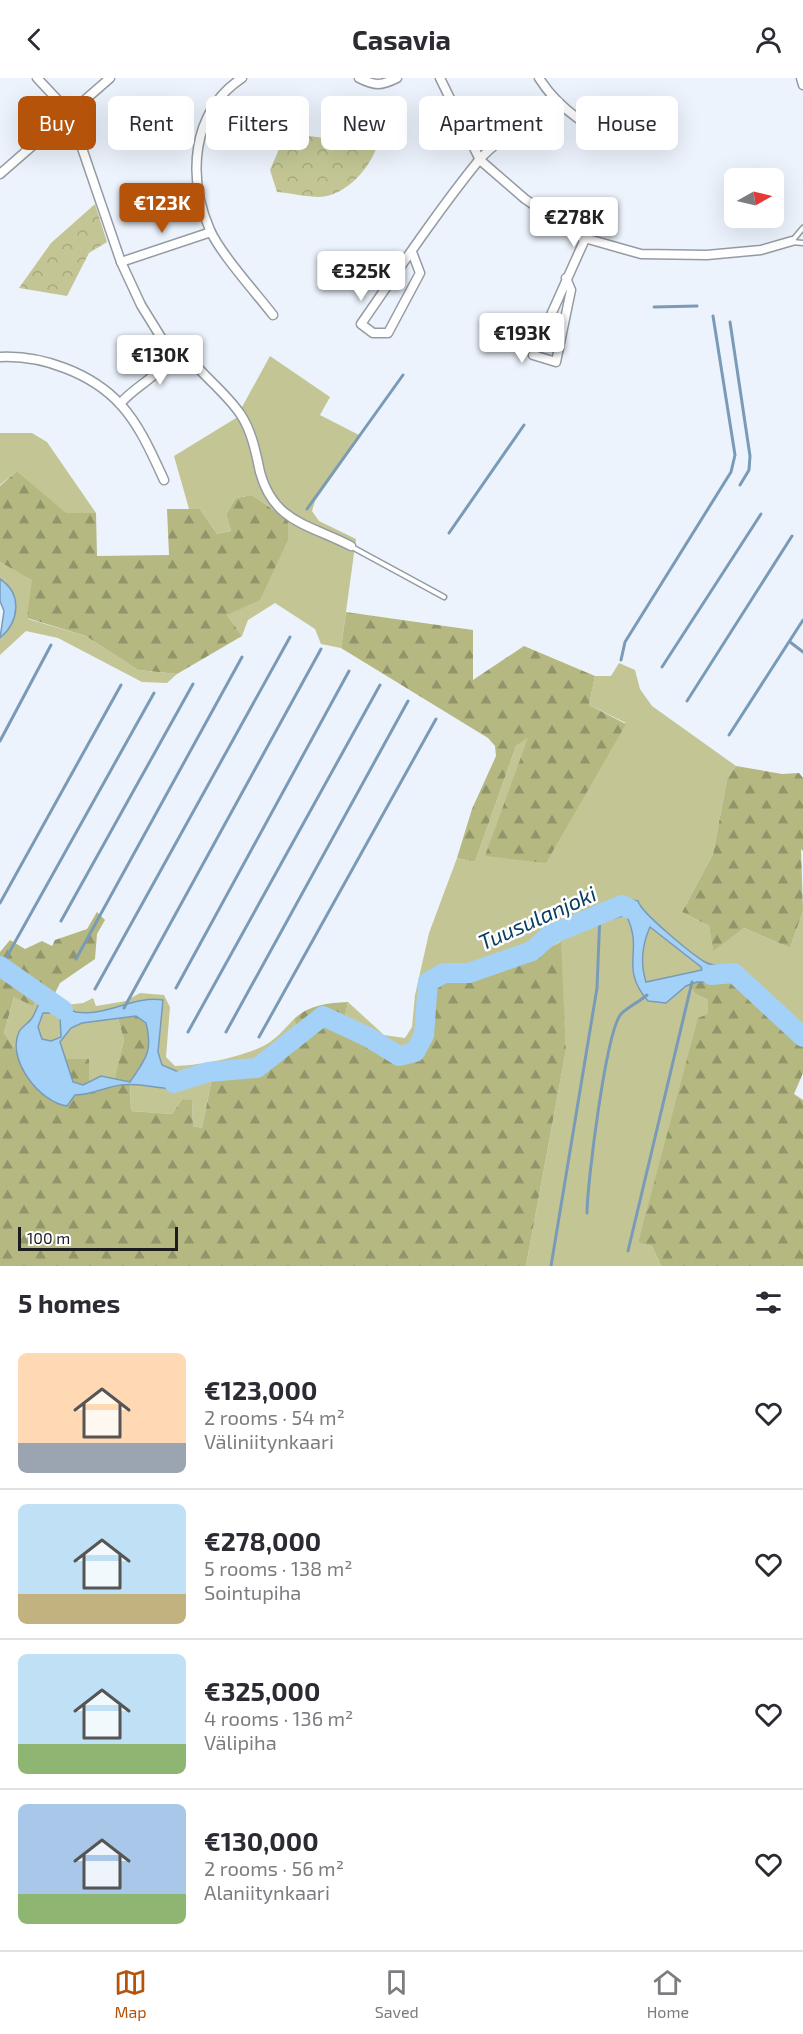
<!DOCTYPE html>
<html lang="en">
<head>
<meta charset="utf-8">
<style>
	:root { --surface:#fff; --page:#f7f7f7; --text:#2b2b33; --muted:#7c7c81; --line:#e1e1e2; --accent:#b45309 }
	body { margin:0; font-family:"Exo 2",sans-serif; background:var(--page); color:var(--text); height:100vh; display:flex; flex-direction:column; font-size:22px; white-space:nowrap }
	* { box-sizing:border-box; margin:0 }
	p { font-size:20px; color:var(--muted) }
	.icon { flex:none; width:33px; height:33px; fill:none; stroke:currentColor; stroke-width:2; stroke-linecap:round; stroke-linejoin:round }
	.map { position:relative; height:1188px; overflow:hidden }
	.details { display:flex; flex-direction:column; background:var(--surface); flex:1 }
	.details>* { flex:none }
	.hud { position:absolute; left:18px; top:18px; width:768px; height:54px; display:flex; gap:12px }
	.needle { width:39px; rotate:82deg }
	.buttons { position:absolute; left:724px; top:90px; display:grid; gap:12px }
	.buttons a { display:grid; place-items:center; width:60px; height:60px; border-radius:9px; background:var(--surface); box-shadow:0 6px 24px #0002; font-size:30px }
	.scale { position:absolute; left:18px; bottom:15px; width:160px; box-sizing:border-box; padding-left:6px; border:3px solid #1a1c20; border-top:0; font-size:16px; line-height:21px; white-space:nowrap; color:#1a1c20; -webkit-text-stroke:4px #fff; paint-order:stroke }
	.price { position:absolute; translate:-50% -51px; padding:0 14px; border-radius:6px; background:#fff; color:#222; font-size:20px; line-height:39px; filter:drop-shadow(0 2px 3px #0008) }
	.price::after { content:''; position:absolute; left:50%; top:36px; width:18px; height:14px; margin-left:-9px; background:inherit; clip-path:polygon(0 0,100% 0,50% 100%) }
	.price.current { background:var(--accent); color:#fff }
	ul { padding:0; list-style:none }
	li { display:flex; align-items:center; gap:18px; height:150px; padding:0 18px }
	li+li { border-top:2px solid var(--line) }
	li span { display:grid; place-items:center; flex:none; width:168px; height:120px; border-radius:9px; color:#555 }
	li>.icon { margin-inline-start:auto }
	span .icon { width:72px; height:72px; fill:#fffc; stroke-width:1 }
	li b { font-size:26px }
	h2 { display:flex; justify-content:space-between; align-items:center; height:72px; padding:0 18px; font-size:26px }
	.tag { padding:0 21px; border-radius:9px; background:var(--surface); box-shadow:0 6px 24px #0002; font-size:21px; line-height:54px }
	.tag.current { background:var(--accent); color:#fff }
	header { display:flex; justify-content:space-between; align-items:center; height:78px; padding:0 18px; background:var(--surface); font-size:27px; font-weight:700 }
	.dock { display:flex; justify-content:space-around; align-items:center; height:84px; border-top:2px solid var(--line); background:var(--surface); font-size:16px; color:var(--muted) }
	.dock a { display:grid; justify-items:center; gap:3px }
	.dock .current { color:var(--accent) }
	.map>svg:first-child { display:block }
	.grass { fill:#c3c694 }
	.forest { fill:url(#forest-firs) }
	.park { fill:url(#park-crowns) }
	.water { fill:#a3d1f8; stroke:#7a9bb7; stroke-width:1.5; fill-rule:evenodd }
	.lines { fill:none; stroke-linecap:round; stroke-linejoin:round }
	.stream { stroke:#7a9bb7; stroke-width:3 }
	.river { stroke:#a3d1f8; stroke-width:20 }
	.lane-casing { stroke:#959ba3; stroke-width:7 }
	.street-casing { stroke:#959ba3; stroke-width:11 }
	.lane { stroke:#fff; stroke-width:4 }
	.street { stroke:#fff; stroke-width:8 }
	.labels { text-anchor:middle; dominant-baseline:central; stroke-width:5; stroke-linejoin:round; paint-order:stroke }
	.water-label { font-size:22px; font-style:italic; fill:#0a3f64; stroke:#fff }
</style>
</head>
<body>
<header><svg class="icon" aria-label="back" viewBox="0 0 24 24"><path d="M15 5l-7 7 7 7"/></svg>Casavia<svg class="icon" aria-label="person" viewBox="0 0 24 24"><circle cx="12" cy="8" r="4"/><path d="M4 21q1-7 8-7t8 7"/></svg></header>
<div class="map">
<svg width="803" height="1188" viewBox="0 0 803 1188">
	<defs>
		<pattern id="forest-firs" width="22" height="20" patternUnits="userSpaceOnUse" patternTransform="scale(1.5)"><rect width="22" height="20" fill="#b5b881"/><path d="M5 1l3.5 6h-7zM16 11l3.5 6h-7z" fill="#929569"/></pattern>
		<pattern id="park-crowns" width="20" height="18" patternUnits="userSpaceOnUse" patternTransform="scale(1.5)"><rect width="20" height="18" fill="#c3c694"/><path d="M2 6a3 3 0 1 1 6 0M12 15a3 3 0 1 1 6 0" fill="none" stroke="#a7aa7f"/></pattern>
	</defs>
	<rect width="100%" height="100%" fill="#ecf3fc"/>
	<g class="grass">
		<polygon points="270,278 330,319 320,337 361,358 315,423 312,433 319,443 356,461 341,570 321,566 315,551 275,525 248,542 242,558 227,537 288,442 252,417 236,420 226,436 231,453 217,456 200,431 189,431 174,378 236,340"/>
		<polygon points="0,355 32,355 47,364 96,435 66,436 17,393 0,407"/>
		<polygon points="0,484 33,502 28,541 86,558 138,592 177,596 167,605 142,604 58,560 26,553 0,577 0,561 6,555 6,504 0,501"/>
		<polygon points="619,585 635,592 640,611 652,628 736,688 727,701 713,776 682,834 709,848 713,872 744,850 790,870 803,833 803,956 735,893 696,916 708,922 708,937 638,1165 652,1168 661,1188 526,1188 566,972 560,864 487,898 444,901 430,921 432,963 419,973 400,980 342,951 348,924 384,957 405,960 412,949 415,917 429,855 457,780 475,784 516,668 529,659 626,645 589,627 595,598 611,598"/>
		<path d="M42,909L66,927L83,925L93,920L96,928L126,923L140,915L164,917L170,929L166,979L175,988C199,988 250,978 270,964C279,958 286,949 294,941L301,962L260,996L212,1000L202,1050L193,1048L192,1023L182,1021L172,1036L131,1033L130,1005L148,979L117,937L124,962L114,1009H89V981H41L40,1009L4,955L14,919Z"/>
	</g>
	<g class="forest">
		<polygon points="17,393 66,435 96,435 97,478 169,477 167,431 200,431 217,456 231,453 226,436 236,420 252,417 288,442 288,462 260,522 227,537 242,558 177,596 138,592 86,558 27,540 32,502 0,484 0,408"/>
		<polygon points="346,534 473,552 473,602 524,568 595,598 589,627 626,646 546,785 485,778 528,660 516,668 475,784 457,780 472,731 496,678 495,668 488,660 341,570"/>
		<polygon points="736,688 782,696 799,695 803,700 803,773 801,771 803,833 790,870 744,850 713,873 709,848 682,834 713,776 727,701"/>
		<path d="M97,834L105,842L97,856L95,881L60,905L54,917L42,910L33,928L14,919L4,955L40,1008L41,981H89V1009H113L124,962L117,937L138,932L146,945L151,964L148,979L130,1005L131,1033L172,1036L182,1021L192,1022L193,1048L202,1050L212,1000L260,996L301,962L294,941C309,927 327,925 348,924L342,951L400,980L419,973L432,963L431,907L444,901L487,898L561,864L566,972L526,1188H0V874L10,862L25,871L42,863L52,868L55,862L87,851Z"/>
		<polygon points="735,892 803,956 803,995 794,1016 803,1022 803,1188 661,1188 652,1168 638,1165 698,940 708,936 708,922 696,916 684,898"/>
	</g>
	<g class="park">
		<path d="M369,25C374,37 381,52 378,65C371,90 346,118 319,119C306,119 291,115 277,114L270,92L286,55L324,60Z"/>
		<polygon points="95,126 107,164 89,175 67,218 19,210 51,165"/>
	</g>
	<g class="water">
		<path d="M0,501C23,516 19,544 0,560L4,533L0,523Z"/>
		<path d="M632,822L638,823C640,834 693,877 705,884C713,889 728,889 738,891L735,904H697L686,908L666,925L648,923C618,888 645,874 626,837L608,842L605,826ZM650,849L701,889L702,892L646,904C640,885 642,867 650,849Z"/>
		<path d="M44,915C54,921 65,932 76,934C106,939 134,917 163,922L158,974L162,987L181,995L199,994V1000C167,1021 154,1003 121,1007C105,1009 92,1017 75,1017L67,1028C40,1025 6,981 19,954C21,949 29,945 32,940C37,932 39,923 44,915ZM43,935H56L60,939L61,959L51,963L42,961L38,949ZM136,938L146,945C153,974 146,980 130,1004L101,998L83,1007L73,1004L60,964L71,950L82,945Z"/>
	</g>
	<g class="lines">
		<g class="stream">
			<polyline points="654,229 697,228"/>
			<polyline points="730,244 750,378 749,392 740,407"/>
			<polyline points="307,431 403,297"/>
			<polyline points="449,455 524,347"/>
			<polyline points="790,564 803,574"/>
			<polyline points="621,582 625,564 731,394 735,377 713,238"/>
			<polyline points="662,589 761,436"/>
			<polyline points="687,623 792,458"/>
			<polyline points="729,657 803,542"/>
			<polyline points="0,663 51,567"/>
			<polyline points="0,825 121,607"/>
			<polyline points="61,843 193,606"/>
			<polyline points="76,881 242,579"/>
			<polyline points="1,889 154,615"/>
			<polyline points="176,910 349,593"/>
			<polyline points="95,911 290,559"/>
			<polyline points="124,930 321,571"/>
			<polyline points="188,954 380,607"/>
			<polyline points="226,954 408,623"/>
			<polyline points="259,959 436,641"/>
			<path d="M587,1135C587,1107 606,953 621,936C628,929 639,924 647,917"/>
			<polyline points="628,1173 692,904"/>
			<polyline points="551,1188 597,910 600,835"/>
		</g>
		<g class="river">
			<polyline points="0,888 63,932"/>
			<polyline points="711,897 734,895 803,959"/>
			<polyline points="174,1005 208,994 257,990 323,938 368,959 399,978 415,974 424,957 428,904 444,895 469,895 532,873 550,857 622,827 630,831"/>
		</g>
		<defs>
			<g id="lane">
				<polyline points="792,163 803,150"/>
				<polyline points="792,164 803,165"/>
				<polyline points="352,469 444,519"/>
			</g>
			<g id="street">
				<polyline points="37,0 70,35 121,184 141,227 170,274"/>
				<path d="M242,0C191,34 187,99 210,152C220,175 256,215 273,237"/>
				<path d="M359,0C375,8 381,8 397,0"/>
				<polyline points="440,0 480,82 525,121 581,159 641,176 707,177 761,172 792,163"/>
				<path d="M539,0C557,29 595,58 630,64C640,65 653,62 663,61"/>
				<polyline points="801,0 803,7"/>
				<polyline points="0,96 110,0"/>
				<path d="M412,174L420,195L388,255H373L361,246C399,191 437,134 479,82C500,58 531,44 551,19"/>
				<polyline points="121,184 211,154"/>
				<polyline points="566,200 571,212 556,284 533,277 585,161"/>
				<path d="M170,274L183,272C200,296 225,313 241,337C252,354 256,375 260,394C274,445 309,446 351,468"/>
				<path d="M0,279C42,277 92,295 121,327C140,348 152,376 164,402"/>
				<path d="M120,326C135,307 163,298 170,274"/>
			</g>
		</defs>
		<use href="#lane" class="lane-casing"/>
		<use href="#street" class="street-casing"/>
		<use href="#lane" class="lane"/>
		<use href="#street" class="street"/>
	</g>
	<g class="labels">
		<g class="water-label">
			<text transform="translate(537 839) rotate(-24)">Tuusulanjoki</text>
		</g>
	</g>
</svg>
<div class="buttons">
<a><svg class="needle" viewBox="-14 -14 28 28"><path d="M0-13l5 13h-10z" fill="#e53935"/><path d="M0 13l5-13h-10z" fill="#7c7c81"/></svg></a>
</div>
<div class="scale">100 m</div>
<b class="price current" style="left:162px;top:156px">€123K</b>
<b class="price" style="left:574px;top:170px">€278K</b>
<b class="price" style="left:361px;top:224px">€325K</b>
<b class="price" style="left:522px;top:286px">€193K</b>
<b class="price" style="left:160px;top:308px">€130K</b>
<div class="hud">
<a class="tag current">Buy</a>
<a class="tag">Rent</a>
<a class="tag">Filters</a>
<a class="tag">New</a>
<a class="tag">Apartment</a>
<a class="tag">House</a>
</div>
</div>
<section class="details">
<h2>5 homes<svg class="icon" aria-label="filters" viewBox="0 0 24 24"><path d="M4 7h16M4 17h16"/><circle cx="9" cy="7" r="2"/><circle cx="15" cy="17" r="2"/></svg></h2>
<ul>
<li><span style="background:linear-gradient(#ffd9b3 75%,#9aa5b1 0)"><svg class="icon" aria-label="home" viewBox="0 0 24 24"><path d="M3 11l9-7 9 7M6 9v11h12V9"/></svg></span><div><b>€123,000</b><p>2 rooms · 54 m²</p><p>Väliniitynkaari</p></div><svg class="icon" aria-label="heart" viewBox="0 0 24 24"><path d="M12 20l-8-8c-3-5 5-10 8-4 3-6 11-1 8 4z"/></svg></li>
<li><span style="background:linear-gradient(#bfe0f5 75%,#c2b280 0)"><svg class="icon" aria-label="home" viewBox="0 0 24 24"><path d="M3 11l9-7 9 7M6 9v11h12V9"/></svg></span><div><b>€278,000</b><p>5 rooms · 138 m²</p><p>Sointupiha</p></div><svg class="icon" aria-label="heart" viewBox="0 0 24 24"><path d="M12 20l-8-8c-3-5 5-10 8-4 3-6 11-1 8 4z"/></svg></li>
<li><span style="background:linear-gradient(#bfe0f5 75%,#8fb573 0)"><svg class="icon" aria-label="home" viewBox="0 0 24 24"><path d="M3 11l9-7 9 7M6 9v11h12V9"/></svg></span><div><b>€325,000</b><p>4 rooms · 136 m²</p><p>Välipiha</p></div><svg class="icon" aria-label="heart" viewBox="0 0 24 24"><path d="M12 20l-8-8c-3-5 5-10 8-4 3-6 11-1 8 4z"/></svg></li>
<li><span style="background:linear-gradient(#a9c7e8 75%,#8fb573 0)"><svg class="icon" aria-label="home" viewBox="0 0 24 24"><path d="M3 11l9-7 9 7M6 9v11h12V9"/></svg></span><div><b>€130,000</b><p>2 rooms · 56 m²</p><p>Alaniitynkaari</p></div><svg class="icon" aria-label="heart" viewBox="0 0 24 24"><path d="M12 20l-8-8c-3-5 5-10 8-4 3-6 11-1 8 4z"/></svg></li>
</ul>
</section>
<nav class="dock">
<a class="current"><svg class="icon" aria-label="map" viewBox="0 0 24 24"><path d="M3 6l6-2 6 2 6-2v14l-6 2-6-2-6 2zM9 4v14M15 6v14"/></svg>Map</a>
<a><svg class="icon" aria-label="saved" viewBox="0 0 24 24"><path d="M7 4h10v16l-5-4-5 4z"/></svg>Saved</a>
<a><svg class="icon" aria-label="home" viewBox="0 0 24 24"><path d="M3 11l9-7 9 7M6 9v11h12V9"/></svg>Home</a>
</nav>
</body>
</html>
